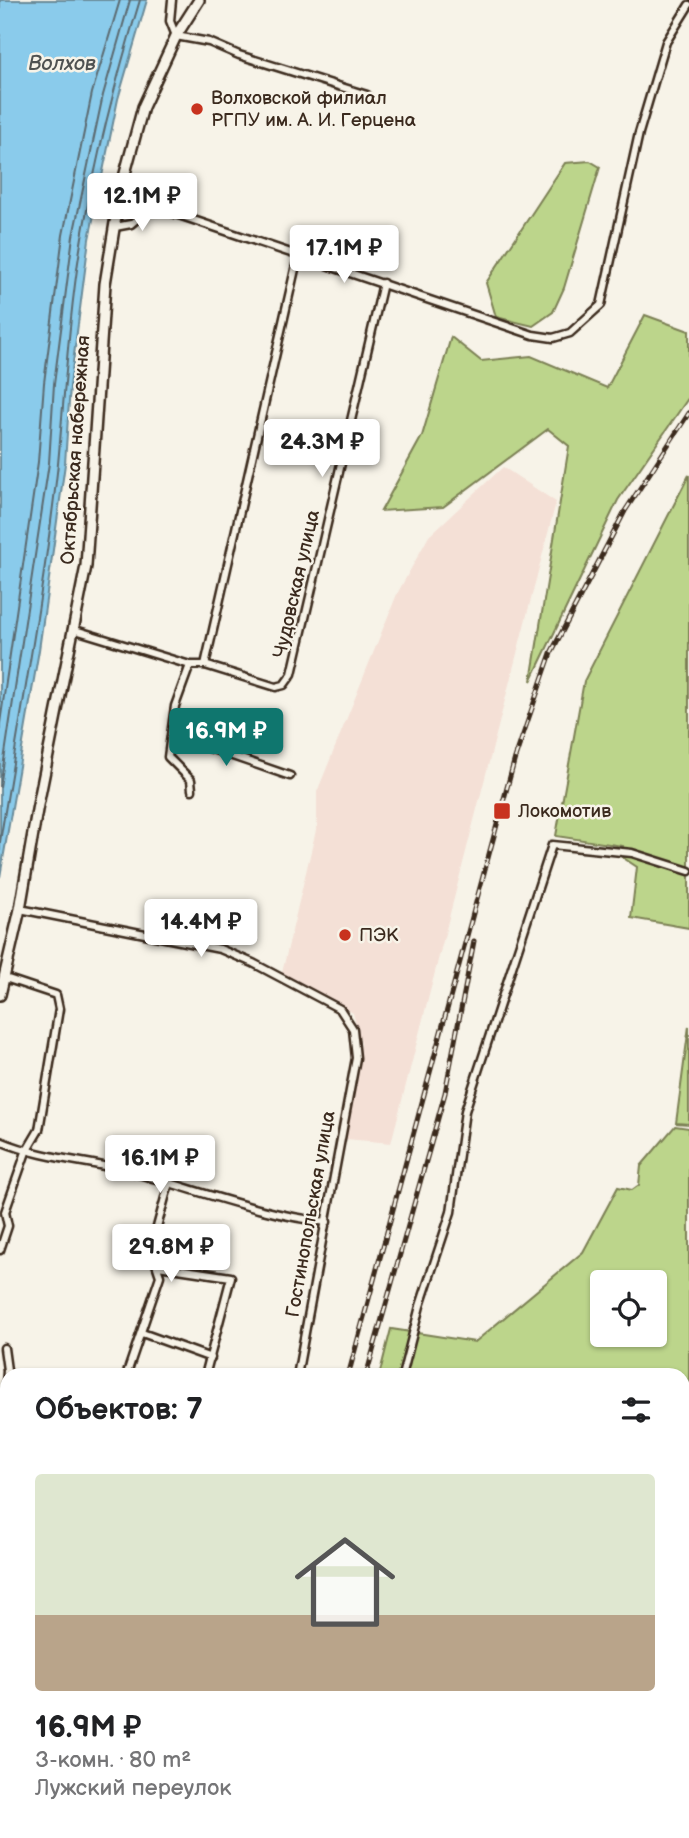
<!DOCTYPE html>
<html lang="ru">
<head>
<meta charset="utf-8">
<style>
	:root { --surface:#fff; --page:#f6f6f6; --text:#202124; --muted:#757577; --line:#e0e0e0; --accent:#0f766e }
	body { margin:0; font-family:"Balsamiq Sans",sans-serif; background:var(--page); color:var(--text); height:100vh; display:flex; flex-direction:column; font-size:26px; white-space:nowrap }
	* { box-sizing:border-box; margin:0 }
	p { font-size:23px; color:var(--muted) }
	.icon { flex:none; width:38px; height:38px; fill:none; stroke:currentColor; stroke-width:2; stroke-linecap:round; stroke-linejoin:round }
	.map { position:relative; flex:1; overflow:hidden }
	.panel { position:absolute; left:0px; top:1368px; width:690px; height:471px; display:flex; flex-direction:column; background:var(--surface); border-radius:21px 21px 0 0; box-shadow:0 2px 5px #0004 }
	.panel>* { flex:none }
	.buttons { position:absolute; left:590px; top:1270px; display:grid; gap:14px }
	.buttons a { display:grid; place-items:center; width:77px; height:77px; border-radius:7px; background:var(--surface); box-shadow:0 2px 5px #0004; font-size:35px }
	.price { position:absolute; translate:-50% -60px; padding:0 16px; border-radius:7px; background:#fff; color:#222; font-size:23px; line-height:46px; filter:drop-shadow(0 2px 4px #0008) }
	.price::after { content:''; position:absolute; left:50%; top:42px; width:21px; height:16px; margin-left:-10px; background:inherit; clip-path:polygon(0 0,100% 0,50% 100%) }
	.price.current { background:var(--accent); color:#fff }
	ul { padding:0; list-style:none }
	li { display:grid; align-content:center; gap:14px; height:371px; padding:0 35px }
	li+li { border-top:2px solid var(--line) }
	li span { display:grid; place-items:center; height:217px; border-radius:7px; color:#555 }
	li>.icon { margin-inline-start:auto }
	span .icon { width:126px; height:126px; fill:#fffc; stroke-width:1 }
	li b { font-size:30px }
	h2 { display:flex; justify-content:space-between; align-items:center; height:84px; padding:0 35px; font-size:30px }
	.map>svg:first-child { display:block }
	.built { fill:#f4e0d6 }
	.green { fill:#bcd58b; stroke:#7c8054; stroke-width:2; fill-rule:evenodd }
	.water { fill:#8acbeb; stroke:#6a8b99; stroke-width:2 }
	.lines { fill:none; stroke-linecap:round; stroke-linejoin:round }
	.shore { stroke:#5b6a70; stroke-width:2 }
	.minor-casing { stroke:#3b2a1e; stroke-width:11 }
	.primary-casing { stroke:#3b2a1e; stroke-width:14 }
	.minor { stroke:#f7f3e8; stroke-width:6 }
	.primary { stroke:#f7f3e8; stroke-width:9 }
	.rail-casing { stroke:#3b2a1e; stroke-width:5 }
	.rail { stroke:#f7f3e8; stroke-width:2.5; stroke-dasharray:8; stroke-linecap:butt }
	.poi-dot { fill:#c8321e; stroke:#f7f3e8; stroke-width:2.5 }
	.labels { text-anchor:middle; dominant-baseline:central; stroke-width:5; stroke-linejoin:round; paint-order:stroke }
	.poi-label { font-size:19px; fill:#3b2a1e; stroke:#f7f3e8; text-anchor:start }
	.street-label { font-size:19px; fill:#3b2a1e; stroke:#f7f3e8 }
	.water-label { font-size:21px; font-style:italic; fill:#4f5251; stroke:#f7f3e8 }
</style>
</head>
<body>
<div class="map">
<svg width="689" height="1838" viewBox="0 0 689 1838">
	<rect width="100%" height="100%" fill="#f7f3e8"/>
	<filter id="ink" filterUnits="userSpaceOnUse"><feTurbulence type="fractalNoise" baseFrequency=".0143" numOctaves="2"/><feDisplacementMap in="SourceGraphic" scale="14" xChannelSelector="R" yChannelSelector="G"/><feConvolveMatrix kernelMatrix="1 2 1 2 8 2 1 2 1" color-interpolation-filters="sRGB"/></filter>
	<g filter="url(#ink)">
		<polygon class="built" points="503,467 556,502 391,1143 346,1139 361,1044 353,1013 282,973 317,826 317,792 397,594 429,536"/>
		<g class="green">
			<polygon points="590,161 600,167 564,288 553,312 533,326 496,317 486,283 565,163"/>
			<polygon points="645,315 689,331 689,397 618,500 531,681 569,446 548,429 443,507 381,511 422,436 451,337 481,361 531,356 607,388"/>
			<polygon points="689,475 689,928 631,918 637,867 622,857 623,846 556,836 584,681"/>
			<polygon points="689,1026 689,1124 676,1123"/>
			<path d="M675,1126L689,1128V1690L683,1694L682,1376H379L391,1329L475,1342L583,1252L618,1187L632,1190L639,1185L641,1166ZM602,1283H654V1335H602Z"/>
		</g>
		<polygon class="water" points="0,0 147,0 118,99 89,239 70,386 65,464 39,650 0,877"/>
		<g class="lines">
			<g class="shore">
				<polyline points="0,723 38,462 44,383 63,235 92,93 120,0"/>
				<polyline points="0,787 49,463 54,384 73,236 103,95 130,0"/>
				<path d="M0,842C20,717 44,591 58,464C65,389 69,313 82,237C96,157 116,78 140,0"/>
			</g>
			<defs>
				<g id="minor">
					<polyline points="172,0 170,21 176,36 209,42 239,55 367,95"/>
					<polyline points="120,192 152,206 533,335 553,338 570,333 601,305 639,133 666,42 689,5"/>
					<polyline points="115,227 131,224 152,206"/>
					<polyline points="72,629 190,665"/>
					<polyline points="205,665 276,687 284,685 292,674 383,283"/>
					<polyline points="172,735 290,776"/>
					<polyline points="192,790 191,780 168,757 175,706 190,665 205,665 298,256"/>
					<polyline points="20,909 220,949 253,963 340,1009 353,1029 356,1058 297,1376"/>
					<path d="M0,1141C43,1159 90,1161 135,1173C198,1190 262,1215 327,1222"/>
					<polyline points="0,1250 8,1226 5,1212 26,1152 39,1130 59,1009 56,995 5,978"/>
					<polyline points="158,1266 231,1277 205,1376"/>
					<polyline points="142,1333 211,1358"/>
					<polyline points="4,1348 7,1370 5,1406"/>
					<polyline points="126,1376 160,1276 151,1249 169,1183"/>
					<polyline points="402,1376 420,1306 451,1212 465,1111 552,845 632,853 689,871"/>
					<polyline points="0,1545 7,1549"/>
					<polyline points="0,1612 7,1597"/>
					<polyline points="0,1639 7,1644"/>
					<polyline points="682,1707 689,1701"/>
					<polyline points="570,1832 573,1838"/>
					<polyline points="532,1838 539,1832"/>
				</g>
				<polyline id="primary" points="0,995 20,909 37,810 86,566 105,284 120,192 143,107 176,36 199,0"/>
			</defs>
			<use href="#minor" class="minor-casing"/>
			<use href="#primary" class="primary-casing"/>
			<use href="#minor" class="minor"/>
			<use href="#primary" class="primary"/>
			<defs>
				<g id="rail">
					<polyline points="348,1376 515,758 551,653 625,511 689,413"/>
					<polyline points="366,1376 445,1093 474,941"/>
					<polyline points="479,1832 487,1838"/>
					<polyline points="230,1838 231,1832"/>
					<polyline points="394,1838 417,1838"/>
				</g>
			</defs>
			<use href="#rail" class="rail-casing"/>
			<use href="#rail" class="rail"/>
		</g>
	</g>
	<g class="poi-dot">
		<circle cx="197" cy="109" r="7"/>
		<rect x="493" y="802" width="18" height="18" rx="3.5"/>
		<circle cx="345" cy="935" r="7"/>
	</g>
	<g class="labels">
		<g class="poi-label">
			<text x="211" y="98">Волховской филиал<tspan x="211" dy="22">РГПУ им. А. И. Герцена</tspan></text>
			<text x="518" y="811">Локомотив</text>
			<text x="359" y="935">ПЭК</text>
		</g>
		<g class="street-label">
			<text transform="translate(76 450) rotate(-86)">Октябрьская набережная</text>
			<text transform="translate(297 584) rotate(-77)">Чудовская улица</text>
			<text transform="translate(311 1214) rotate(-80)">Гостинопольская улица</text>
		</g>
		<g class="water-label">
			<text x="62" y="63">Волхов</text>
		</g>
	</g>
</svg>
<div class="buttons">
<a><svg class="icon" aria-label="locate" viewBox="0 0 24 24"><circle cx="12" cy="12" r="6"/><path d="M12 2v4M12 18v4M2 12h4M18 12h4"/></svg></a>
</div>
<b class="price" style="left:142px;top:233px">12.1M ₽</b>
<b class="price" style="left:344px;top:285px">17.1M ₽</b>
<b class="price" style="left:322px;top:479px">24.3M ₽</b>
<b class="price current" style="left:226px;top:768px">16.9M ₽</b>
<b class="price" style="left:201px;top:959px">14.4M ₽</b>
<b class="price" style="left:160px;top:1195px">16.1M ₽</b>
<b class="price" style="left:171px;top:1284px">29.8M ₽</b>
<section class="panel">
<h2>Объектов: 7<svg class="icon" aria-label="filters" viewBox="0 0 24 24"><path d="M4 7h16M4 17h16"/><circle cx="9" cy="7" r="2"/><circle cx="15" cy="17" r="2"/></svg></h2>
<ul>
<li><span style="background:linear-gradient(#dfe7d0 65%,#b9a48a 0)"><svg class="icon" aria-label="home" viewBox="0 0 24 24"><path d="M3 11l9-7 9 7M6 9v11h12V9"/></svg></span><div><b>16.9M ₽</b><p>3-комн. · 80 m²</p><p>Лужский переулок</p></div></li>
</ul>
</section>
</div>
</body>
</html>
